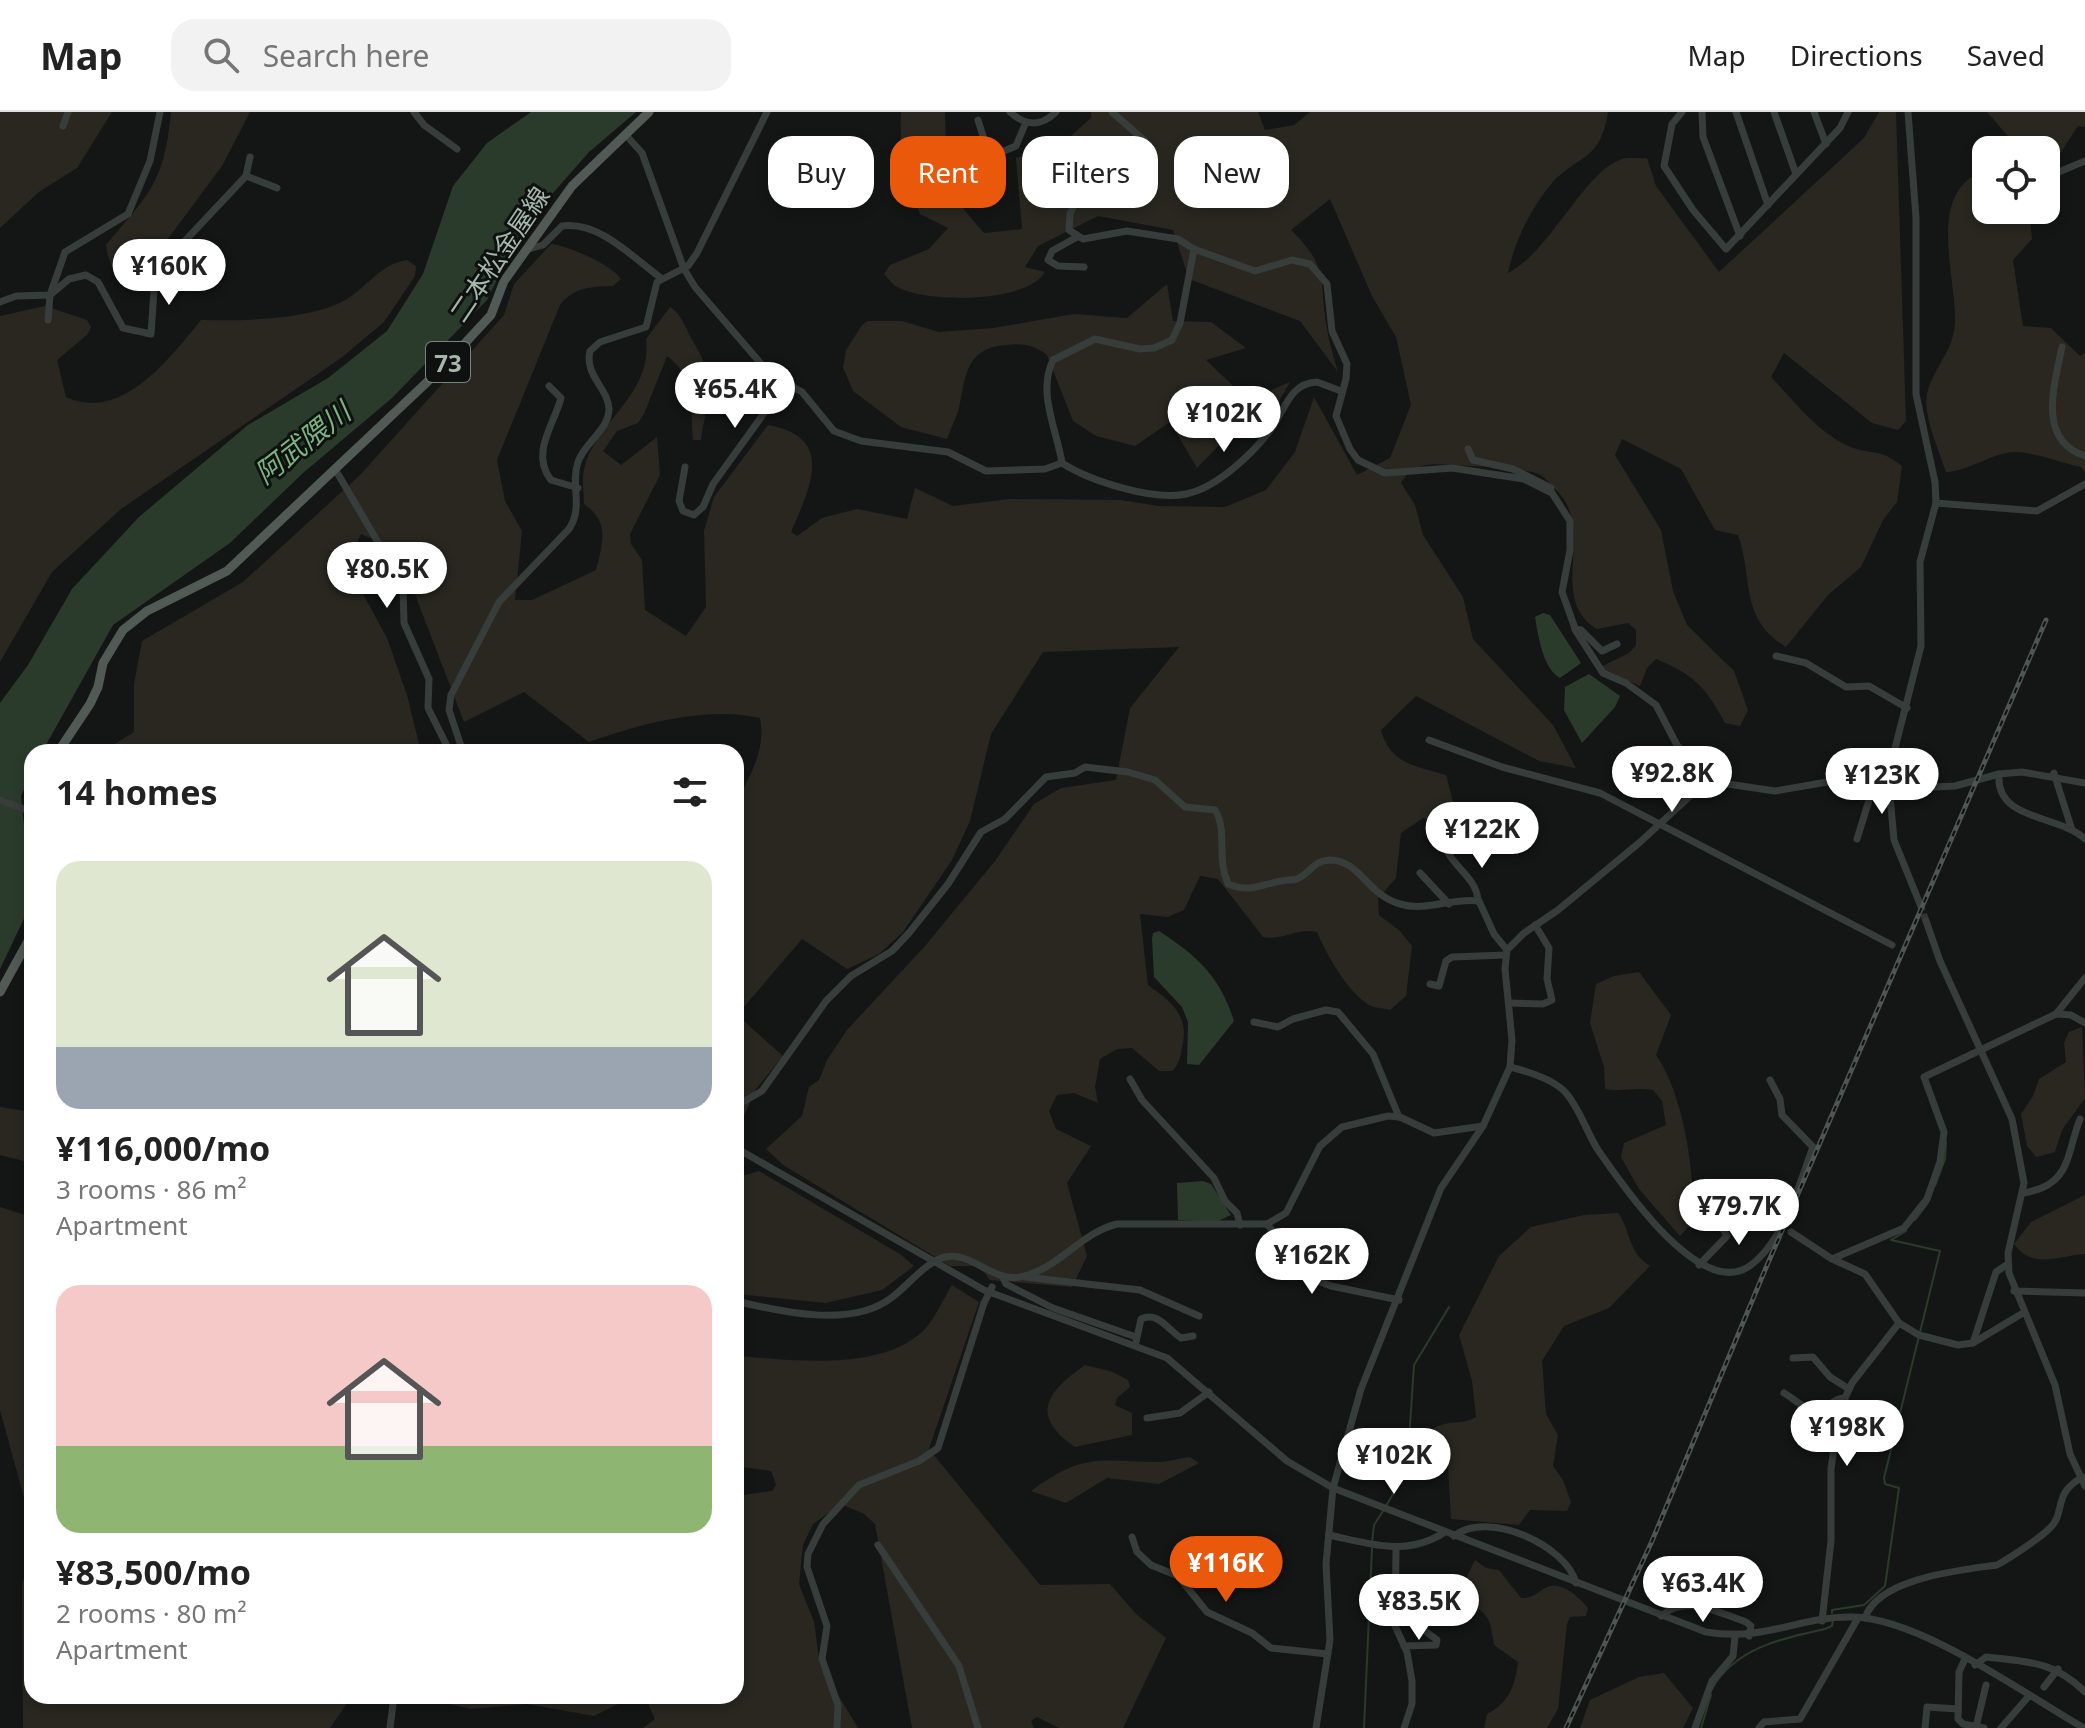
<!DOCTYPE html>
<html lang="en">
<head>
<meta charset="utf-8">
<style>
	:root { --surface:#fff; --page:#f2f2f2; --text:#222; --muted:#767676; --line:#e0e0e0; --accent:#ea580c }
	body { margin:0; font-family:"Noto Sans","Noto Sans JP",sans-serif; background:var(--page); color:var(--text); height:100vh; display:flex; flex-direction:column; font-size:30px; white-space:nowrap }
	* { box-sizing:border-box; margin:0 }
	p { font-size:26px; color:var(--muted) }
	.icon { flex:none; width:44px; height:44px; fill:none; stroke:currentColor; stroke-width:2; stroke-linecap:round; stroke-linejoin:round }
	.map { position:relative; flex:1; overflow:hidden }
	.sheet { position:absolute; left:24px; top:632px; width:720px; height:960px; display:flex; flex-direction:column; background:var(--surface); border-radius:24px; box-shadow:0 4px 12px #0003 }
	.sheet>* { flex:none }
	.guide { position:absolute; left:768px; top:24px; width:760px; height:72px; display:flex; gap:16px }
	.controls { position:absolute; left:1972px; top:24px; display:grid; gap:16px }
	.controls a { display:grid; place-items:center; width:88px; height:88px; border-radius:16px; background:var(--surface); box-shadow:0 4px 12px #0003; font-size:40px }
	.price { position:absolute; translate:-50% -68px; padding:0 18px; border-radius:28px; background:#fff; color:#222; font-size:26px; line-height:52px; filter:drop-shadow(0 2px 4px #0008) }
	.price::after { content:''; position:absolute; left:50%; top:48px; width:24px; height:18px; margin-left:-12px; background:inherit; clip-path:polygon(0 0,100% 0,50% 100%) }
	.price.selected { background:var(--accent); color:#fff }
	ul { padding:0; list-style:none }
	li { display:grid; align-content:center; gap:16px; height:424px; padding:0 32px }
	li span { display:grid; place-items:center; height:248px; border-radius:24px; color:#555 }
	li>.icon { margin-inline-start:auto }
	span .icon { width:144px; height:144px; fill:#fffc; stroke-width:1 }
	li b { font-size:34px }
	h2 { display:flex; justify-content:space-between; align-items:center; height:96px; padding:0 32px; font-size:34px }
	.tag { padding:0 28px; border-radius:24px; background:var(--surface); box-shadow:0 4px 12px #0003; font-size:28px; line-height:72px }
	.tag.selected { background:var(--accent); color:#fff }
	header { display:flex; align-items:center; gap:48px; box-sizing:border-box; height:112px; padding:0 40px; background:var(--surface); border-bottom:2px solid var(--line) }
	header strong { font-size:38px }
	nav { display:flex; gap:44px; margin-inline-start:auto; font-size:28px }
	.search { width:560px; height:72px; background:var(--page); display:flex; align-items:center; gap:20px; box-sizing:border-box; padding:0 28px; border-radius:24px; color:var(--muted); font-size:30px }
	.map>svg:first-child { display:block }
	.green { fill:#292720 }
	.water { fill:#2a3b2b }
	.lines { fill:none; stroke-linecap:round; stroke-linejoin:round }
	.stream { stroke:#2a3b2b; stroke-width:2 }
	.minor-tunnel { stroke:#313634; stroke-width:7; stroke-dasharray:7 3.5; stroke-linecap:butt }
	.minor { stroke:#373d3a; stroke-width:7 }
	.major { stroke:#515a55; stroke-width:9 }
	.rail-casing { stroke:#4e5651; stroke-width:5 }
	.rail { stroke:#0f1111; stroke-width:2; stroke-dasharray:6; stroke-linecap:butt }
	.minor-bridge { stroke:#373d3a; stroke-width:7 }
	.labels { text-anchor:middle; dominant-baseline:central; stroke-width:6; stroke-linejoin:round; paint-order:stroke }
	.shield { fill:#0f1111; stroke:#78857d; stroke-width:2 }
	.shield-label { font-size:24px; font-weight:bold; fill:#a5b7ab }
	.street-label { font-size:26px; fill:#a5b7ab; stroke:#0f1111 }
	.water-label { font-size:28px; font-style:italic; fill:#7bb481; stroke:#0f1111 }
</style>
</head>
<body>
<header>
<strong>Map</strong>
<div class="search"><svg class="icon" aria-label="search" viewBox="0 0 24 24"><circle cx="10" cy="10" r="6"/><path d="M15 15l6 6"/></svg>Search here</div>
<nav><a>Map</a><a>Directions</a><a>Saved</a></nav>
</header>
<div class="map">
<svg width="2085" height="1616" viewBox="0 0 2085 1616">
	<rect width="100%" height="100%" fill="#141616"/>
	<g class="green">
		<polygon points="0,0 112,0 77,56 40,79 0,116"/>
		<path d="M171,0H250L222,54L141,163L127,169C113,162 108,149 106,133C150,81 164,71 171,0Z"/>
		<path d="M901,0H945L946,38L954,86L984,121L1022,117L1016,46L1055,38L1091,6V0H1258L1265,18L1294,13L1310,0H1608C1600,50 1580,41 1552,71C1531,96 1514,130 1508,161C1552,138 1584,59 1622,47C1629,45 1640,47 1647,46L1656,74L1719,160L1864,26L1879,0H1896L1906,309L1898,318L1872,311L1784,241L1771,265C1794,289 1819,322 1851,335C1874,344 1878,335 1902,354L1897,390L1883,408L1861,455L1828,483L1786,535C1739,506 1754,469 1738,423L1715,418L1681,357L1622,327L1615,343L1661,418L1673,479L1687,513L1734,559L1748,598L1740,614L1725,611C1705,574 1694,563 1656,547L1647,556L1640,574L1599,556L1629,541L1636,533V518L1628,511L1597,517C1546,486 1597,418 1557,379C1552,374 1545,365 1539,362C1524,356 1471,354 1453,353C1431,351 1412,351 1401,371L1415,393L1423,423L1463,485L1473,527L1553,613L1576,656L1539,649L1416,584L1381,618C1390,652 1416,654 1446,663L1457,705L1451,715L1423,706L1401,721L1396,766L1378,787L1379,803L1400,819L1412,834L1406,884L1390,898C1383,896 1372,896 1366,891C1345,876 1327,843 1317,820C1297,815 1283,829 1263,825L1218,767L1200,764L1184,798L1168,805L1140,802L1148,873C1172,890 1190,904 1182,936C1180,946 1179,953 1172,959H1159L1132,936L1117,937L1100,947L1095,975L1098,991L1074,981L1057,983L1049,999L1056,1017L1091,1034L1067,1071L1087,1144L1072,1175L990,1168L979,1154H950L783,1053L766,1037L802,1004L809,975L819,968L827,948L847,918L925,834L995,749L1034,692L1061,676L1116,668L1130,596L1179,535L1043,540L991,622L970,709L952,748L903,820L879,842L847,857L802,827L737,903L783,944L756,977L736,1022V690C751,662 766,638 760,606C706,594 640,612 589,630L524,580L464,610L406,459L382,431L361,422L353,440L357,471L387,526L407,583L421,640H102L134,620V572L142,529L243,470L360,363L504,203L514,172L551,132C567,133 612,153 621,167L613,174C590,175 574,175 560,193L497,348L505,389L522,419L515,488H532L596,458C603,430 610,410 584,392C584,380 581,365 585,354C597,309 653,282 646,227L670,195C681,202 685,214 691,226C721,276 708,276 701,328H693C690,296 696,265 667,244L644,302L638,311L617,319L603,339L621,353L657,325L660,363L630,422L631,432L642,448L645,498L686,524L706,495L704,419L714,385L768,313C836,325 810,376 791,420L797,424L822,406L857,397L907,407L915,376L953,394L1009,387L1121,388L1158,394L1225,395L1266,378L1295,340L1314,285L1357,363L1390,346L1411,293L1396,225L1372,184L1330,87L1291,118C1331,157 1318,168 1327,216C1329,231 1334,246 1338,260L1300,209L1189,167L1173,118L1098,104L1038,134L1025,155L1045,160C1026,192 927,191 897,175C893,173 888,166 884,162L890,153L929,137L948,116L920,102C905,67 899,38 901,0Z"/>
		<polygon points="1987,0 2085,0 2085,15 2078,14 2046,63 2046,38 2015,38 2014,31"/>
		<path d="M1986,58V98H2029L2032,127L2013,148L2023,214L2051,216L2080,244L2085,241V360L2081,355C2060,351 2031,339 2013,340C1989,342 1970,359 1946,360C1939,338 1923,305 1927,282C1933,255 1955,239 1955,208C1956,162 1925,78 1986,58Z"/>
		<path d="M407,148L416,154L415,164L384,210L341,246L121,397L52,460L0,550V204L45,194L87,208L91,215L88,222L57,248L66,285C121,311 170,246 201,208C240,209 298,208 335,193C363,183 377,152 407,148Z"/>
		<path d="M1167,172L1173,209L1211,210L1246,236L1206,248L1248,288L1290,270L1265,314L1227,325L1197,356L1170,310L1135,334L1096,324L1073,309L1047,243C1033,233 1024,231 1006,233C968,236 966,260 960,291C958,303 951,315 947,327L901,315L853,279L843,255L846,238L862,213L868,209H902L939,220L993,216L1074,202L1127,206Z"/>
		<path d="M1639,860L1671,903L1656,943C1684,983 1695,1062 1693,1110L1680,1124L1639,1077L1621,1045L1624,1031L1666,1013L1662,989L1653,978C1635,975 1622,980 1605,977L1604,955L1590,911L1596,872L1614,864Z"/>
		<polygon points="2082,915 2085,986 2062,1018 2055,1040 2036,1045 2027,1034 2021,1002 2033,984 2039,967 2066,950 2064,931 2069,920"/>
		<polygon points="0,995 32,1000 32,1051 0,1043"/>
		<polygon points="759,1059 900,1142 914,1154 882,1178 826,1191 736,1182 736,1072 742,1064"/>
		<path d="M2085,1083V1142C2056,1144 2034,1158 2014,1132L2031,1110Z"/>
		<polygon points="0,1095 32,1105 32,1415 0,1298"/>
		<path d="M1618,1101C1632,1120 1627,1140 1650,1154L1609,1196L1564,1214L1542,1249L1546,1302L1558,1323L1553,1354L1563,1368L1571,1390L1567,1399L1530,1398L1519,1413L1451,1407L1448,1352L1430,1334L1434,1316C1448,1308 1463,1313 1476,1305L1472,1269L1459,1223L1499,1144L1531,1115L1584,1103Z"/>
		<path d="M952,1173L979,1190L929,1337L1040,1473L1110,1472L1136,1502L1166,1526L1123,1616H1059L1037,1605L1031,1609L1034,1616H912L875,1412L864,1402L841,1392L813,1412L803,1433L799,1472L814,1510L820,1553L858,1616H643L655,1607L645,1585L618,1592L594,1604L527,1592L471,1597L416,1584H736V1384L772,1379L776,1373L771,1359L736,1354V1244C790,1248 878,1260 922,1220C934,1209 943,1187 952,1173Z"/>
		<path d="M1085,1253L1113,1260L1128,1268L1130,1275L1117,1286L1115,1293L1132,1301V1323L1075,1335C1029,1303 1047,1280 1085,1253Z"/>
		<path d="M1190,1345L1199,1351L1159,1372L1107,1366L1066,1391L1031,1379C1084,1340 1098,1349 1159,1350C1169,1350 1179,1346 1190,1345Z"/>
		<polygon points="32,1423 32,1584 352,1584 330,1616 23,1616 22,1474"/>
		<path d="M1475,1448L1486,1456L1499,1458L1521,1486C1535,1487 1538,1478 1550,1474C1563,1470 1581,1487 1588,1496L1586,1504L1570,1505L1567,1512L1558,1597L1547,1616H1484L1487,1602C1509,1591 1515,1574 1518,1550L1494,1533C1490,1505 1489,1500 1461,1489L1459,1481Z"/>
		<polygon points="1664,1561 1693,1596 1683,1616 1580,1616 1590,1588 1639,1565"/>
	</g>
	<g class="water">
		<polygon points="531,0 636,0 589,40 546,89 503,155 487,188 392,286 303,361 230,431 113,513 42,640 32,640 32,661 21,684 32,790 0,857 0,591 28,553 72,477 139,405 248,313 328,266 387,219 423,162 453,74 487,31"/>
		<path d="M1543,501L1550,503L1581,551L1560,566C1543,557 1538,523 1535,505Z"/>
		<polygon points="1589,562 1620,584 1615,595 1582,631 1564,598 1565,575"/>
		<path d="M1159,819C1197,844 1220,864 1234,909L1199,953L1187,952L1188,910L1182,895L1154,865L1152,827L1153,821Z"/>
		<polygon points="1203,1069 1211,1072 1231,1103 1216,1110 1178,1108 1177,1071"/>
	</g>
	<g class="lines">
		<g class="stream">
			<polyline points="1935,1074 1945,1047 1946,1030"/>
			<polyline points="1915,1108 1928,1091"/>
			<polyline points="1386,1394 1407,1358 1414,1253 1449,1195"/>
			<polyline points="1372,1430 1374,1413 1383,1399"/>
			<polyline points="1832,1501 1832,1498 1864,1493 1885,1474 1899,1376 1885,1372 1884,1366 1940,1139 1891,1128 1906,1119"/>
			<path d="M1712,1577C1735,1536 1783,1526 1825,1517L1832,1514L1833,1508"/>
			<polyline points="1364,1616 1372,1436"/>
			<polyline points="1701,1616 1711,1583"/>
		</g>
		<polyline class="minor-tunnel" points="1920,792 1926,809"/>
		<g class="minor">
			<polyline points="414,0 424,13 457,37"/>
			<path d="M1010,0C1025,14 1041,15 1056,0"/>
			<polyline points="1112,0 1145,29 1145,44 1136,53 1102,42 1095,44 1070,102 1069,118 1083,127 1127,119 1178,127 1194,137 1255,159 1292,148 1310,152 1327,172 1332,219 1347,252 1346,267 1336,304 1350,337 1358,348 1385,361 1452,356 1524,367 1552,381 1570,409 1570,438 1562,480 1576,519 1603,561 1626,571 1656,593 1677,633 1710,671"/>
			<polyline points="1682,0 1672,12 1664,54 1693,98 1726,137 1840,16 1848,0"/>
			<polyline points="1702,0 1703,25 1740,124"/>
			<polyline points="1736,0 1768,93"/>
			<polyline points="1774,0 1796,62"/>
			<polyline points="1814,0 1826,32"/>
			<polyline points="1908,0 1916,106 1916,282 1935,370 1936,391 1920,450 1921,534 1892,648 1889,674 1894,728 1920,792"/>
			<polyline points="978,8 984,27 999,41 1016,34 1026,10"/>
			<polyline points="63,14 68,0"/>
			<polyline points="625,22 642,41 684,157 695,175 770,262 802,280 834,319 861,329 948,340 986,359 1045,357 1062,351"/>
			<polyline points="2054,62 2085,49"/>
			<polyline points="246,64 277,76"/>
			<polyline points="1077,125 1052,139 1048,148 1058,154 1084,155"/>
			<path d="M529,137L543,133L562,114C600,109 633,146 661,166"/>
			<path d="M1194,137L1180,211L1172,228L1154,236L1140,237L1095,227L1053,248C1037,281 1057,318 1062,351C1090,369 1153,389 1186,382C1216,376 1250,344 1269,320C1284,302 1288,271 1317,270L1341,279"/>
			<polyline points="0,190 16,184 50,183 65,140 128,102 150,49 160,0"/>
			<polyline points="48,208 50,183 69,167 86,163 98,170 123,216 151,222 154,178 166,149 246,64 250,45"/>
			<path d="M2062,235C2054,275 2037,328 2085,344"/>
			<path d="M549,274L561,286C554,313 530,341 551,368L578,376"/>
			<polyline points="1468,337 1473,348 1513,357 1551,376"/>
			<polyline points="685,355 679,389 683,399 694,403 703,395 713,372 785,272"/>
			<polyline points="335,357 379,432 402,439 404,511 429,567 428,596 450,640"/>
			<polyline points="1936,391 2037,399 2085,372"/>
			<polyline points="1575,517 1581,518 1602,539 1617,532"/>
			<polyline points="1776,544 1806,551 1846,575 1869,574 1907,596"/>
			<polyline points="1429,628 1502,655 1600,681 1892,833"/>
			<path d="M463,640L449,598L451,583L499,490L569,417C584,394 570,374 578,350C584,331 609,318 609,297C608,276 584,263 590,239L600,230L646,215L657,170L688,154L697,141L767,0"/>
			<polyline points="497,640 502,640"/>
			<path d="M1999,662C1995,709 2058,702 2085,727"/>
			<polyline points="2058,674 2072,718"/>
			<polyline points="1857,727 1874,672"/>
			<path d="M1447,739C1456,757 1477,767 1478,789"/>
			<polyline points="1420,761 1449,792"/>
			<polyline points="1926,809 1940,849 2012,1007 2024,1071 2008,1141 2009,1161 2055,1273 2070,1342 2085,1374"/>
			<polyline points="1430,872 1439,874 1446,849 1452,845 1506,843"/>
			<polyline points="1509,891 1543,892 1552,888 1547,867 1549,836 1535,813"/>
			<polyline points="2056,902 2071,903 2085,911"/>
			<polyline points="1254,910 1278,915 1293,907 1326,898 1338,900 1373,942 1399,1005"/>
			<path d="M1510,955C1526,959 1553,967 1565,980C1578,993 1587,1021 1598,1038C1621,1071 1701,1191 1751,1153C1784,1128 1799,1073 1813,1035L1782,1003L1780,987L1770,968"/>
			<polyline points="1130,967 1142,988 1214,1066 1225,1089 1237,1101 1240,1113"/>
			<path d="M736,994L762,979L826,889L851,864L892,839L909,821L948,772L981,720L1005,707L1046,665L1075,661L1085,655L1128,660L1155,668L1185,695L1215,698C1228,719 1216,744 1228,772C1251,781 1259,773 1281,769C1287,767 1294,769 1299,766C1312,759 1313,749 1330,748C1360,748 1367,783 1400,792C1427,800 1453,785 1479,789L1494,822L1507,838"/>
			<path d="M736,1036L984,1178L1167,1246L1287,1349L1333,1376L1706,1520C1766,1530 1799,1504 1852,1505C1920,1506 2023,1581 2084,1616"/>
			<path d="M2023,1081C2071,1074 2066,1043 2080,1007"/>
			<polyline points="1267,1112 1310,1166 1331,1174 1399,1188"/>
			<polyline points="1791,1120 1832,1147 1904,1116 1927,1087 1940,1050 1944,1020 1924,965 2056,902 2085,866"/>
			<polyline points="1832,1147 1865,1162 1899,1211 1919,1223 1958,1233 1973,1231 2023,1201"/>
			<polyline points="1699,1153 1727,1124 1713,1100"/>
			<polyline points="1025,1165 1140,1178 1199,1204"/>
			<polyline points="1003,1166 1006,1172 1053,1196 1136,1225"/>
			<polyline points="2014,1179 2085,1181"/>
			<path d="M736,1189C781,1200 852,1216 891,1186C908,1174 925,1150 945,1145C971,1139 992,1170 1020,1165C1058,1158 1080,1121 1117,1112H1267L1286,1101L1320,1034L1342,1015L1388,1004L1400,1005L1434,1021L1483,1014"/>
			<path d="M1136,1230L1141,1207C1158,1199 1167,1217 1181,1226L1193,1224"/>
			<polyline points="1973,1231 1996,1160 2008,1152"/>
			<polyline points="1793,1246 1813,1245 1830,1265 1849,1277"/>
			<path d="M1784,1281C1798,1289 1809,1304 1827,1294C1834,1290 1836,1286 1845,1286"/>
			<polyline points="1147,1306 1180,1301 1209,1280"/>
			<path d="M1329,1423C1370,1432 1407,1445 1445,1420"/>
			<path d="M1454,1424C1488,1397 1567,1434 1576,1471"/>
			<polyline points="1132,1425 1137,1440 1151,1453 1178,1464 1207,1500 1252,1521 1271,1536 1328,1542"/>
			<polyline points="878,1433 959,1554 978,1616"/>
			<polyline points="1396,1437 1395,1514 1407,1540 1412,1569 1412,1592 1404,1616"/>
			<path d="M1661,1504C1686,1482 1720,1501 1746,1510L1751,1514L1749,1524"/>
			<path d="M1865,1506C1878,1466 1961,1458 1997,1453C2010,1446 2040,1426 2050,1416C2066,1401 2052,1381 2083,1365"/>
			<polyline points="1822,1509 1831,1429 1831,1357 1839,1299 1852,1271 1899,1211"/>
			<polyline points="1404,1534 1436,1533 1437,1528 1416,1512 1418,1498"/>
			<polyline points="1965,1547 1959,1560 1958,1607 1963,1612 1984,1616"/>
			<path d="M1975,1553L1986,1545C2029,1550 2054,1549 2085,1580"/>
			<polyline points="2044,1575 2058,1557"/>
			<polyline points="1976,1615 1986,1573"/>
			<polyline points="390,1616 394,1584"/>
			<polyline points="837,1616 838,1593 822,1547 827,1514 807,1455 808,1442 823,1412 859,1373 919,1349 938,1336 984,1191"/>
			<polyline points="1316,1616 1330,1528 1326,1452 1333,1376 1361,1277 1441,1076 1483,1014 1510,955 1512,928 1505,857 1507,838 1524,821 1558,798 1639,731 1700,675 1721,671 1775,679 1833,669 1914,676 1955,674 1999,662 2022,660 2085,671"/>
			<polyline points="1695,1616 1712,1569 1733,1544 1735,1524"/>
			<polyline points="1759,1616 1764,1610 1800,1607 1858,1506"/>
			<polyline points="1925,1616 1927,1595 1958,1597"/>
			<polyline points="2001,1616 2029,1584"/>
		</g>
		<g class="major">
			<polyline points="58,640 90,592 98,575 103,551 123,518 147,499 227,459 443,255 491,203 504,169 572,74 649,0"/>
			<polyline points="32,683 29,691 32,723"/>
			<polyline points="0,880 32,822"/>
		</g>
		<defs>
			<polyline id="rail" points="1566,1616 1652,1429 1765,1158 2046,508"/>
		</defs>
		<use href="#rail" class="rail-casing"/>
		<use href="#rail" class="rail"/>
		<g class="minor-bridge">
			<polyline points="2054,661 2058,674"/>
			<polyline points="0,688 32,700"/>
			<polyline points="984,1191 992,1175"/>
		</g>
	</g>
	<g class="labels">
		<rect class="shield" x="426" y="230" width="44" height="40" rx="6"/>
		<g class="shield-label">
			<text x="448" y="250">73</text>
		</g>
		<g class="street-label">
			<text transform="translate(499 142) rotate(-56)">二本松金屋線</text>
		</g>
		<g class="water-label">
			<text transform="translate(302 330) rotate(-38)">阿武隈川</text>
		</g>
	</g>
</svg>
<div class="controls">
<a><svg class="icon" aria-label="locate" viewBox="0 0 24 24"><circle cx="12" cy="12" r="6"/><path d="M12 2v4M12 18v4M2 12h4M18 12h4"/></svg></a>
</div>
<b class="price" style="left:169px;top:195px">¥160K</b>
<b class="price" style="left:735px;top:318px">¥65.4K</b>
<b class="price" style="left:1224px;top:342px">¥102K</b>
<b class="price" style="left:387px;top:498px">¥80.5K</b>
<b class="price" style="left:1672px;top:702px">¥92.8K</b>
<b class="price" style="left:1882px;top:704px">¥123K</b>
<b class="price" style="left:1482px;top:758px">¥122K</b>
<b class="price" style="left:1739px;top:1135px">¥79.7K</b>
<b class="price" style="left:1312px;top:1184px">¥162K</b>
<b class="price" style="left:1847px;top:1356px">¥198K</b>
<b class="price" style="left:1394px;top:1384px">¥102K</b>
<b class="price selected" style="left:1226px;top:1492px">¥116K</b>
<b class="price" style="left:1703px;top:1512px">¥63.4K</b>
<b class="price" style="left:1419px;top:1530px">¥83.5K</b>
<div class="guide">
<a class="tag">Buy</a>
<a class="tag selected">Rent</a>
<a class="tag">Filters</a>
<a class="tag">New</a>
</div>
<section class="sheet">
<h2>14 homes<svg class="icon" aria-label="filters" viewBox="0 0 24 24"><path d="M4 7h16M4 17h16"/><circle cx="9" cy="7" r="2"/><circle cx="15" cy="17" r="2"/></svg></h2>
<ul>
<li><span style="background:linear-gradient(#dfe7d0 75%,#9aa5b1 0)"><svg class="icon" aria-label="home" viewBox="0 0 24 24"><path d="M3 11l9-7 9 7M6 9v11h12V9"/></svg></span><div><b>¥116,000/mo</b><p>3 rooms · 86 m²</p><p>Apartment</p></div></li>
<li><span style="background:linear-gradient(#f6c9c9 65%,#8fb573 0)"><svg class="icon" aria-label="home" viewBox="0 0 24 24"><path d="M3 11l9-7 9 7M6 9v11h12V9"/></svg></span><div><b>¥83,500/mo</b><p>2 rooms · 80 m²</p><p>Apartment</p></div></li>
</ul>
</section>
</div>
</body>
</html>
